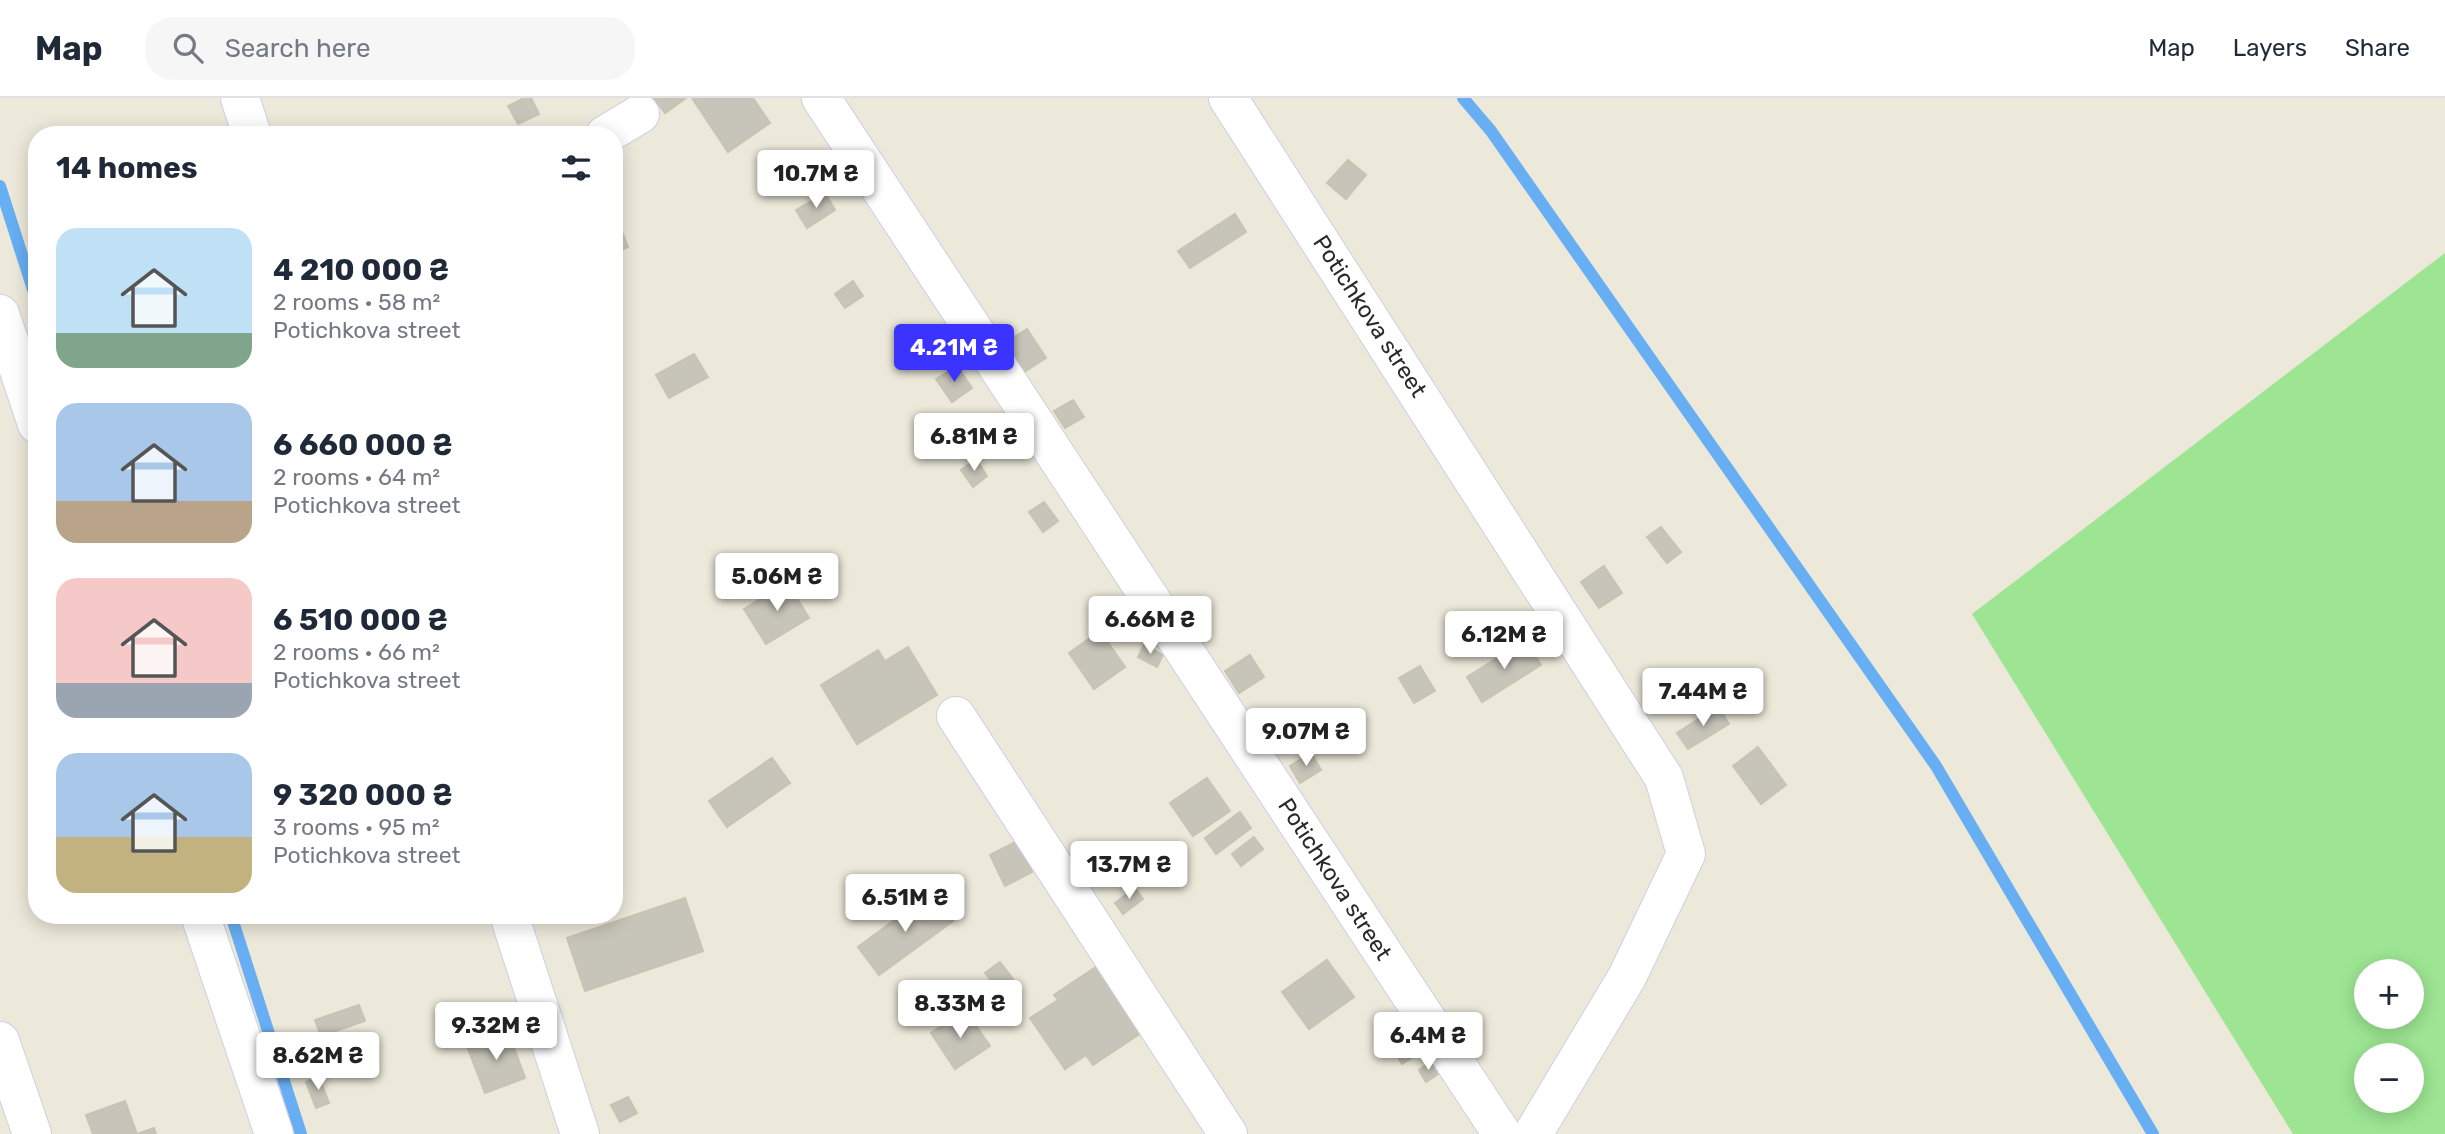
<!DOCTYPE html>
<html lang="en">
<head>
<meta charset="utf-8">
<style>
	:root { --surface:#fff; --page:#f6f6f7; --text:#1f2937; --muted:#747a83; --line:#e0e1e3; --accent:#3b33ff }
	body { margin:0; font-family:Rubik,sans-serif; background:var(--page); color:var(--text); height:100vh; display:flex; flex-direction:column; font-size:26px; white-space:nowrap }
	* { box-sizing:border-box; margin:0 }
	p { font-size:23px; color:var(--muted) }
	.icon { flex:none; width:38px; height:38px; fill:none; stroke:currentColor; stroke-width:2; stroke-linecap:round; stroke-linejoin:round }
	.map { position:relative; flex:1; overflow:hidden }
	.panel { position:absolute; left:28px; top:28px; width:595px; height:798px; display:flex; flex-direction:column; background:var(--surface); border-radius:28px; box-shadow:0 4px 18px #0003 }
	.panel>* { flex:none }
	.controls { position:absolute; left:2354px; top:861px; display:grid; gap:14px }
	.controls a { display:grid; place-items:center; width:70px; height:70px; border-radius:50%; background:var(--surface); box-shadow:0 4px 18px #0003; font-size:35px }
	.price { position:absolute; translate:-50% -60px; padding:0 16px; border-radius:7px; background:#fff; color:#222; font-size:23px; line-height:46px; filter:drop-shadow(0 2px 4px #0008) }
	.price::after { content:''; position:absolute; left:50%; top:42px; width:21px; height:16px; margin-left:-10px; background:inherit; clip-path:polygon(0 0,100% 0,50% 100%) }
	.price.selected { background:var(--accent); color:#fff }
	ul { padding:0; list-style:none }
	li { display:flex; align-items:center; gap:21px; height:175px; padding:0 28px }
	li span { display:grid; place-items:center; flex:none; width:196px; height:140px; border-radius:21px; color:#555 }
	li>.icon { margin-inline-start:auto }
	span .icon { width:84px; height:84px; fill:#fffc; stroke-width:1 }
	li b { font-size:30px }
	h2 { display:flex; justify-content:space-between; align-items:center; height:84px; padding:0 28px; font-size:30px }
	header { display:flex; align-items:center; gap:42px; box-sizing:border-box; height:98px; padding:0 35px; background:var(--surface); border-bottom:2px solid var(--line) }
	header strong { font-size:33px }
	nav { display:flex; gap:38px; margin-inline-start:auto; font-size:24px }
	.search { width:490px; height:63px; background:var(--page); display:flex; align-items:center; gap:18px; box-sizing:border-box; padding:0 24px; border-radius:28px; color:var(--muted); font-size:26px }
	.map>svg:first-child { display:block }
	.green { fill:#9de593; fill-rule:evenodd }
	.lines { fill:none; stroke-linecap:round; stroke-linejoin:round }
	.stream { stroke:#67aef3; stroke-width:12 }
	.building { fill:#c7c4b9; stroke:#c7c4b3; stroke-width:2 }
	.minor-casing { stroke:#d0cfe3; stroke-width:40 }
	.minor { stroke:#fff; stroke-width:38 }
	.labels { text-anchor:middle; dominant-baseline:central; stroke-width:5; stroke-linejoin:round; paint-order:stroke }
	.street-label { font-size:23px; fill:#292929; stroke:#fff }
</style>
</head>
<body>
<header>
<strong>Map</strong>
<div class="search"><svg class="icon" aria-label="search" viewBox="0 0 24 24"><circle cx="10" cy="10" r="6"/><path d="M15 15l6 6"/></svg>Search here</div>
<nav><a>Map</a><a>Layers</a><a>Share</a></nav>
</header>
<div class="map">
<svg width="2445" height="1036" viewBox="0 0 2445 1036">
	<rect width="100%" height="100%" fill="#ece8da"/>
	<path class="green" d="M2445,155V1036H2293L1972,516ZM2366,873H2412V919H2366ZM2366,957H2412V1003H2366Z"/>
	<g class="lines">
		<g class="stream">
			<polyline points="1463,0 1491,33 1936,668 2153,1036"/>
			<polyline points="0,88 37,204"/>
			<polyline points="231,817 301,1036"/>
		</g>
	</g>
	<g class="building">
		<polygon points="524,0 531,0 539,16 518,26 508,8"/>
		<polygon points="654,0 686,0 665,15"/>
		<polygon points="692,0 753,0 770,25 728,54"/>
		<polygon points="1348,62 1366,77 1346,101 1327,85"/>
		<polygon points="825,95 835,112 807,130 796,112"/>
		<polygon points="1235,116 1246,134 1190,170 1178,153"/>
		<polygon points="618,124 628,149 614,155 614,126"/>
		<polygon points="853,183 863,198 845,210 835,196"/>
		<polygon points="1027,231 1046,260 1015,280 996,251"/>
		<polygon points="694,256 708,279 669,300 656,277"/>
		<polygon points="957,268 972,290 952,304 936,281"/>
		<polygon points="1073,302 1084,319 1065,330 1054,313"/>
		<polygon points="976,361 987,378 973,389 961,372"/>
		<polygon points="1044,404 1058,423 1043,434 1029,414"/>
		<polygon points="1661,429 1681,454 1667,465 1647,439"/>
		<polygon points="1604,468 1622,495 1599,510 1581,484"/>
		<polygon points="787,484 809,520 766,546 744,511"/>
		<polygon points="1100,533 1125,569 1094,591 1069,555"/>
		<polygon points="1526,542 1541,567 1482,604 1467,579"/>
		<polygon points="1144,547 1163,557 1157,569 1138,559"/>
		<polygon points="908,549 937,597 857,646 821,587 878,552 885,563"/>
		<polygon points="1250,557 1264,579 1239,595 1225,573"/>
		<polygon points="1420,568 1435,593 1414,605 1399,580"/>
		<polygon points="1718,608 1729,626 1688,651 1677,635"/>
		<polygon points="1758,649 1786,687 1761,706 1733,668"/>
		<polygon points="1311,655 1321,672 1300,685 1290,668"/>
		<polygon points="772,660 790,685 727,729 709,703"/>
		<polygon points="1207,680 1230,713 1193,738 1170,705"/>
		<polygon points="1240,714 1251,730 1216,756 1205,740"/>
		<polygon points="1254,739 1263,751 1241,768 1232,756"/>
		<polygon points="1017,743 1032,774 1005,788 990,757"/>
		<polygon points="1135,790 1143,801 1123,816 1115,805"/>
		<polygon points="931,795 953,823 879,877 858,849"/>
		<polygon points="685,800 703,853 585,893 567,840"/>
		<polygon points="1327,862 1354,899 1309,931 1282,894"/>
		<polygon points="1000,864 1019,889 1004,899 985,875"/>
		<polygon points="1096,869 1141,935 1093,967 1086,957 1065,971 1030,920 1058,902 1054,897"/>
		<polygon points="359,907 365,923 321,938 315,922"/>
		<polygon points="965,912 990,948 955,971 931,935"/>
		<polygon points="508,933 525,980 485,995 467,948"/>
		<polygon points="1409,945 1416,957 1402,966 1395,954"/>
		<polygon points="1431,964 1438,976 1426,984 1419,972"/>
		<polygon points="319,979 329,1005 316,1010 306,984"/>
		<polygon points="628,999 637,1015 620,1024 611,1007"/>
		<polygon points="125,1003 137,1036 154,1030 156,1036 93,1036 86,1017"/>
	</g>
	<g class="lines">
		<defs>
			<g id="minor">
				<polyline points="240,0 252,37"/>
				<polyline points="821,0 1502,1036"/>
				<polyline points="1228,0 1664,680 1686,756 1627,879 1533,1036"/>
				<polyline points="605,37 640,16"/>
				<polyline points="0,216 37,326"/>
				<polyline points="956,618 1228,1036"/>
				<polyline points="200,817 274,1036"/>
				<polyline points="509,817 580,1036"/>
				<polyline points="0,943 32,1036"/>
			</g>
		</defs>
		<use href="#minor" class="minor-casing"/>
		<use href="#minor" class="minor"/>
	</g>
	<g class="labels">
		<g class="street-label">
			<text transform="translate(1370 218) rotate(57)">Potichkova street</text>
			<text transform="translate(1335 781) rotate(57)">Potichkova street</text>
		</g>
	</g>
</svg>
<div class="controls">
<a>+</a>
<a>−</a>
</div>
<b class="price" style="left:816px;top:112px">10.7M ₴</b>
<b class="price selected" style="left:954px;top:286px">4.21M ₴</b>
<b class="price" style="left:974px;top:375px">6.81M ₴</b>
<b class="price" style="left:777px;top:515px">5.06M ₴</b>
<b class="price" style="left:1150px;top:558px">6.66M ₴</b>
<b class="price" style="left:1504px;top:573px">6.12M ₴</b>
<b class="price" style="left:1703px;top:630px">7.44M ₴</b>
<b class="price" style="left:1306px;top:670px">9.07M ₴</b>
<b class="price" style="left:1129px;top:803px">13.7M ₴</b>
<b class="price" style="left:905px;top:836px">6.51M ₴</b>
<b class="price" style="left:960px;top:942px">8.33M ₴</b>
<b class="price" style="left:496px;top:964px">9.32M ₴</b>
<b class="price" style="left:1428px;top:974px">6.4M ₴</b>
<b class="price" style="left:318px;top:994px">8.62M ₴</b>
<section class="panel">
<h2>14 homes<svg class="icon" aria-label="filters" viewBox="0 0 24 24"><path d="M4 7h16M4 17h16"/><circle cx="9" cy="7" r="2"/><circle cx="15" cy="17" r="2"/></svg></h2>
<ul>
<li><span style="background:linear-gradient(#bfe0f5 75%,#7fa58c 0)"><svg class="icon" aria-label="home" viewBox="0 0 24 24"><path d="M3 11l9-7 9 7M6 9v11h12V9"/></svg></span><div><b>4 210 000 ₴</b><p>2 rooms · 58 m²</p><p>Potichkova street</p></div></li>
<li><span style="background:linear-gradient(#a9c7e8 70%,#b9a48a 0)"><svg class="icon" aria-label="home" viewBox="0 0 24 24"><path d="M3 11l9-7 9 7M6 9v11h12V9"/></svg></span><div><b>6 660 000 ₴</b><p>2 rooms · 64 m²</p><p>Potichkova street</p></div></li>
<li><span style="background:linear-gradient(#f6c9c9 75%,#9aa5b1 0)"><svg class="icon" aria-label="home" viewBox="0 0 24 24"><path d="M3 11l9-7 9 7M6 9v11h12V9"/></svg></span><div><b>6 510 000 ₴</b><p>2 rooms · 66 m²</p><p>Potichkova street</p></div></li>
<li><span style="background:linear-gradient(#a9c7e8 60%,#c2b280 0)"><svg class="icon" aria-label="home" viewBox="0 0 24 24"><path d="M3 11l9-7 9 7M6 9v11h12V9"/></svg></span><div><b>9 320 000 ₴</b><p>3 rooms · 95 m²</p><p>Potichkova street</p></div></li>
</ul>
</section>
</div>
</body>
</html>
